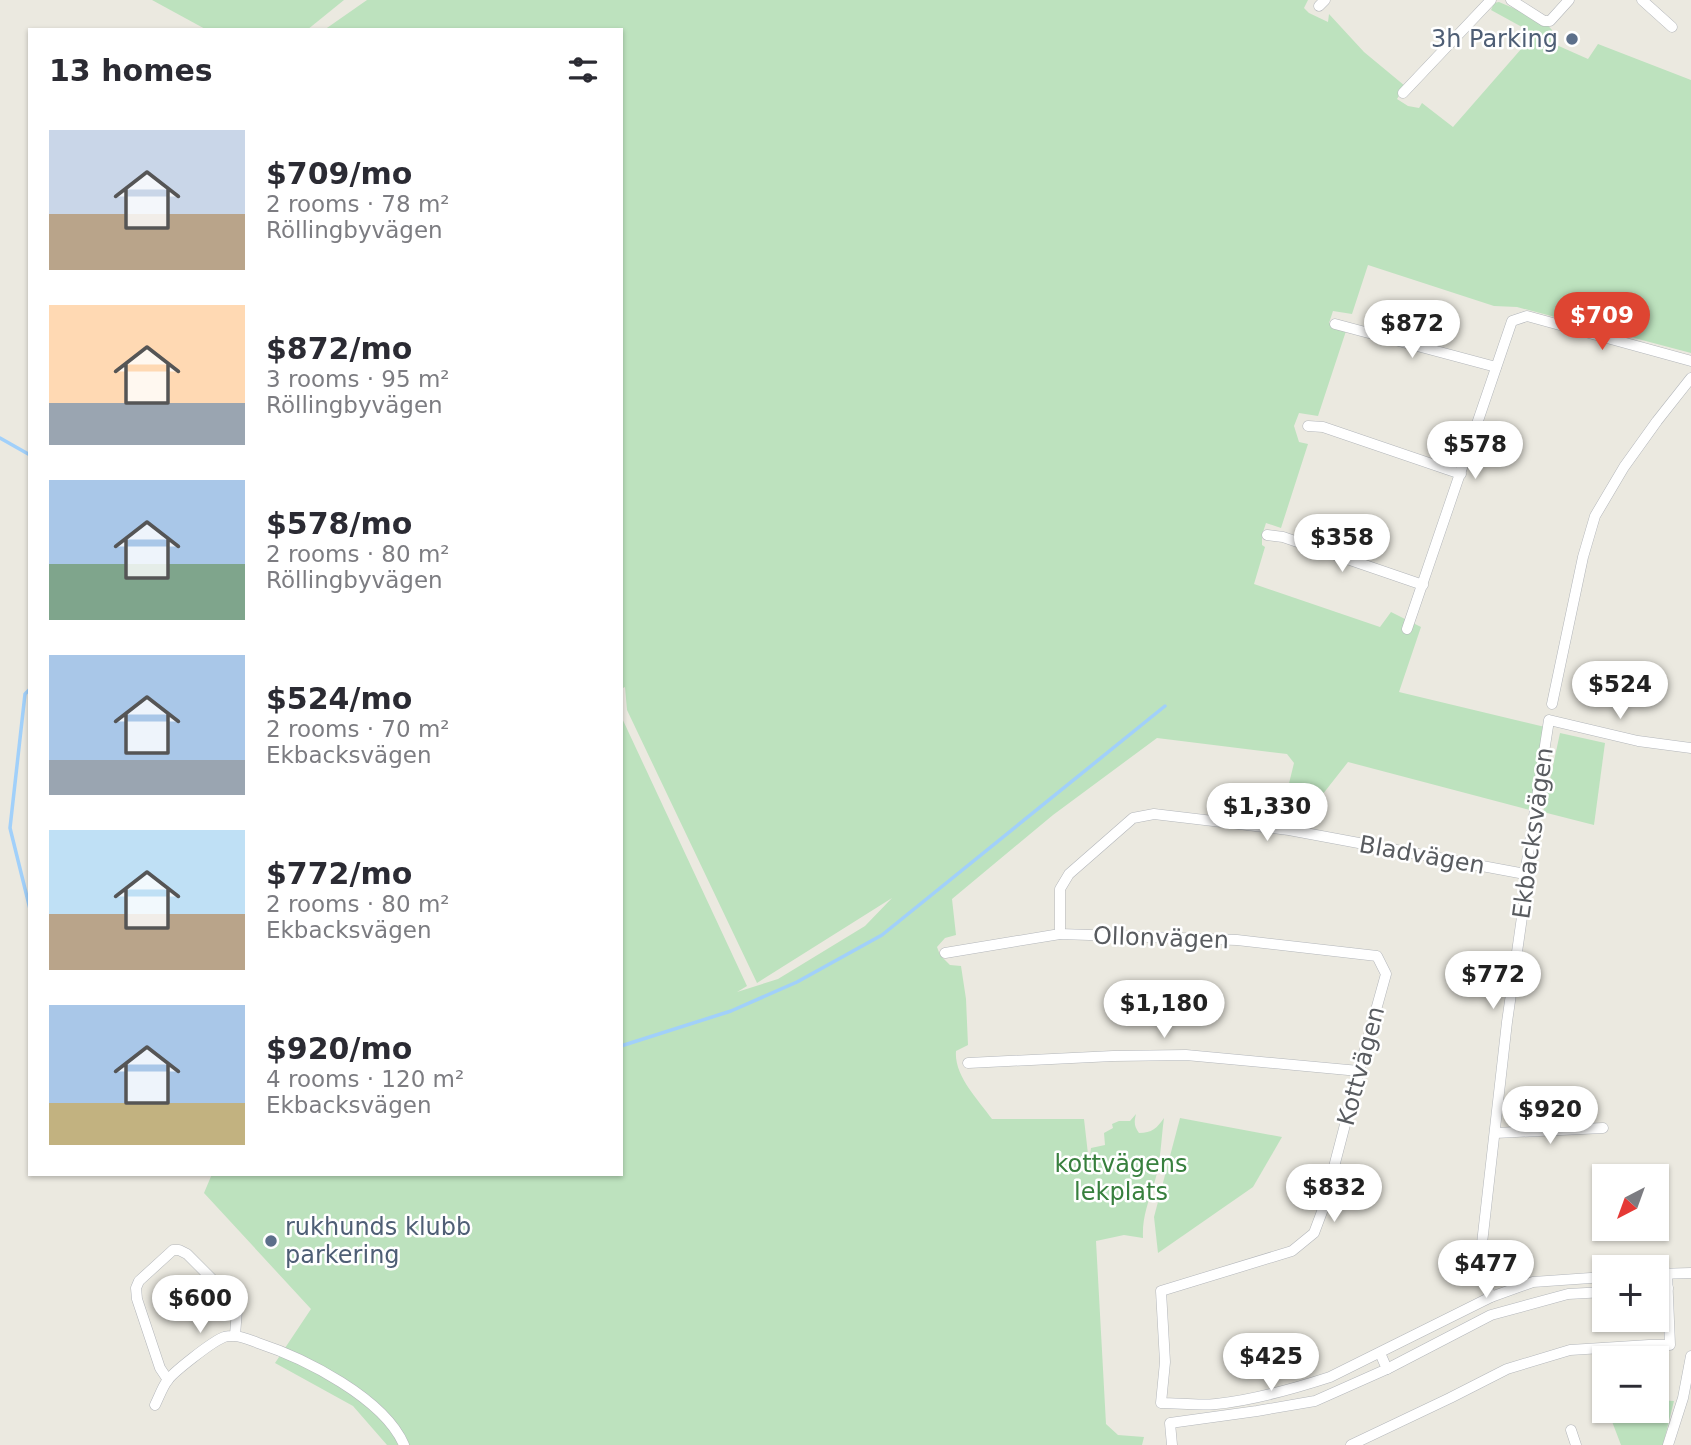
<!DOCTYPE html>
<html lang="en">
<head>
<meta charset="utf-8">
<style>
	:root { --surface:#fff; --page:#f2f2f3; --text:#2b2b33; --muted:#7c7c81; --accent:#de4532 }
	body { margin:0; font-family:"DejaVu Sans",sans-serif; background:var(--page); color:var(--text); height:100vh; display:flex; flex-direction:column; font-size:26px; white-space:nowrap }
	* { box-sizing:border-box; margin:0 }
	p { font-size:23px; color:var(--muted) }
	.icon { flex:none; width:38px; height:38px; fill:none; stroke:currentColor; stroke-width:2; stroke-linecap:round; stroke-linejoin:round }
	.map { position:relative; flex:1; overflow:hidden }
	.panel { position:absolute; left:28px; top:28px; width:595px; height:1148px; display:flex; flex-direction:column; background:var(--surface); border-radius:0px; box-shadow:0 2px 5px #0004 }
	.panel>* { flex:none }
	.needle { width:46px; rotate:221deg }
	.controls { position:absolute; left:1592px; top:1164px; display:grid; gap:14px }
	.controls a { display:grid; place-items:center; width:77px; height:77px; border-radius:0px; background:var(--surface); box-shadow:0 2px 5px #0004; font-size:35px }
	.price { position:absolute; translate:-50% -60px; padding:0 16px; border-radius:24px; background:#fff; color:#222; font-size:23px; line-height:46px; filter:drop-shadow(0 2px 4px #0008) }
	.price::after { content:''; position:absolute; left:50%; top:42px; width:21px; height:16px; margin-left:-10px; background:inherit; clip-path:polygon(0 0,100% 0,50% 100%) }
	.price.current { background:var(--accent); color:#fff }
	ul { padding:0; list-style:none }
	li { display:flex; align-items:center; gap:21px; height:175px; padding:0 21px }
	li span { display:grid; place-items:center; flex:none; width:196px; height:140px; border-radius:0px; color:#555 }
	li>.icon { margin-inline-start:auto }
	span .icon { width:84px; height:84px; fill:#fffc; stroke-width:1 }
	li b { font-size:30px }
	h2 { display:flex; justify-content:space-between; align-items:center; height:84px; padding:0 21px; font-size:30px }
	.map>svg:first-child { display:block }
	.green { fill:#bde2be }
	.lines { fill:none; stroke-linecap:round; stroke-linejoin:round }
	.stream { stroke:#a1d0fa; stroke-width:3.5 }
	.street-casing { stroke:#b3b6ba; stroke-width:11 }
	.street { stroke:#fff; stroke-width:10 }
	.service-dot { fill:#5c6f8a; stroke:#fff; stroke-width:2.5 }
	.labels { text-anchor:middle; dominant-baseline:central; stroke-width:5; stroke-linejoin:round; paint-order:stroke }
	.service-label { font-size:24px; fill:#4e5e75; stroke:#fff; text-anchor:end }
	.street-label { font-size:24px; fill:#595c60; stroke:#fff }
	.park-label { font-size:24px; fill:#38803e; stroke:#fff }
</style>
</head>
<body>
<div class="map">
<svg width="1691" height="1445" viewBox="0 0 1691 1445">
	<rect width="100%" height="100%" fill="#ebe9e0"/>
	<g class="green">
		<polygon points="152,0 344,0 307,30 207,30"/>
		<path d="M367,0H1308L1304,8L1309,13L1328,22L1329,14L1364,52L1405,86L1397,99L1408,106L1419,108L1422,103L1453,127L1522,48L1529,31L1491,10L1494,3L1499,2L1544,21L1552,30V43L1588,59L1598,44L1691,80V353L1517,307L1494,306L1368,265L1352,314L1333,311L1329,323L1346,331L1318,416L1299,413L1294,426L1299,442L1308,444L1281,528L1266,523L1262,535V545L1265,547L1254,584L1380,627L1391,612L1421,627L1399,692L1545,727L1530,810L1348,762L1315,804L1308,821L1271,816L1272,812L1284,804L1294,763L1287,754L1157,738L1053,815L952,899L956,935L945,938L937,947L940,955L950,965L961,966L966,999L968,1045L956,1051C954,1076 978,1099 992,1119H1084L1089,1163L1091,1148L1105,1145L1104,1133L1113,1128L1112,1124L1119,1121H1130L1136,1114C1134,1122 1134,1126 1139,1133C1152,1133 1157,1128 1164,1118C1161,1139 1161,1163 1154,1184C1148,1203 1142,1218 1143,1238L1124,1235L1096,1241L1106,1424L1118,1435L1144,1437L1142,1445H387L353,1406L275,1363L311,1309L204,1193L212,1174H621V716L747,986L737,992L778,979L865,926L892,898L757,983L627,710L625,687L621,689V30H324Z"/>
		<polygon points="1560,733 1605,743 1594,825 1543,812"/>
		<polygon points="1180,1118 1282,1137 1253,1187 1158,1253 1154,1217"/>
		<polygon points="1657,1400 1674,1401 1663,1445 1621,1445 1608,1411 1657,1410"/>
	</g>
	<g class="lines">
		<g class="stream">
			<polyline points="0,438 30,455"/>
			<polyline points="30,689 25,694 10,828 30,909"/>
			<polyline points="621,1046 731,1011 797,982 882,935 1165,706"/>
		</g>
		<defs>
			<g id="street">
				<polyline points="1511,0 1544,21 1550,21 1569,0"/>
				<polyline points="1642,0 1672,27"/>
				<polyline points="1319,6 1325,0"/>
				<polyline points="1403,93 1491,0"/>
				<polyline points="1335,324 1496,367"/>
				<polyline points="1308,426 1323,427 1461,474"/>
				<polyline points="1267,535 1283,537 1423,585"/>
				<polyline points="1407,629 1512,321 1527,316 1691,361"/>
				<polyline points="1552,704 1583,557 1595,516 1624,467 1657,421 1691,378"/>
				<polyline points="1060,934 1060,889 1069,874 1133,818 1154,814 1289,830 1525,874"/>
				<path d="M945,953L1060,934L1237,940L1377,956L1386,974L1359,1071L1323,1209L1314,1233L1292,1251L1161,1291L1165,1362L1161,1403C1179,1403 1198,1406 1216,1404C1255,1400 1293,1389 1330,1377L1491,1297L1533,1282L1605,1277"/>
				<polyline points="968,1063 1113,1056 1186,1055 1359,1071"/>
				<polyline points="1495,1133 1603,1128"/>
				<polyline points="1657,1274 1691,1273"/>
				<polyline points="1657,1289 1668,1288"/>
				<polyline points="1491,1297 1484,1280 1480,1261 1507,1022 1525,896 1525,874 1549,720 1638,741 1691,748"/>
				<polyline points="1387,1369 1491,1315 1568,1294 1605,1292"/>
				<polyline points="168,1380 160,1368 137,1299 136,1288 139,1281 173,1250 179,1250 187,1254 231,1298 237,1310 235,1335"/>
				<path d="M155,1405C159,1397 162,1388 167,1381C173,1372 212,1342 222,1338C225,1336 229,1336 232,1336C240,1335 250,1340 258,1343C304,1358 384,1398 404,1445"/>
				<polyline points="1571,1430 1576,1445"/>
				<polyline points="1172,1445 1170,1423 1257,1411 1315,1401 1387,1369 1380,1353"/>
				<polyline points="1351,1445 1450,1398 1507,1369 1570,1350 1649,1345 1670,1345 1667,1273"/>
				<polyline points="1668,1445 1683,1398 1691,1356"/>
			</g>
		</defs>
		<use href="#street" class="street-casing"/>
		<use href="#street" class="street"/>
	</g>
	<g class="service-dot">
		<circle cx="1572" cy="39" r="7"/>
		<circle cx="271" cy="1241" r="7"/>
	</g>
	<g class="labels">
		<g class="service-label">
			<text x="1558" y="39">3h Parking</text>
			<text x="285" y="1227" text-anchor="start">rukhunds klubb<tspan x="285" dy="28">parkering</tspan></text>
		</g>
		<g class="street-label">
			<text transform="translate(1533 833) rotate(-82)">Ekbacksvägen</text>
			<text transform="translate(1422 855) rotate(10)">Bladvägen</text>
			<text transform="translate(1161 938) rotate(2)">Ollonvägen</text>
			<text transform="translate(1361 1066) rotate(-75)">Kottvägen</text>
		</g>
		<g class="park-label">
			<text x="1121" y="1164">kottvägens<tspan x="1121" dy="28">lekplats</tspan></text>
		</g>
	</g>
</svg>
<div class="controls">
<a><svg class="needle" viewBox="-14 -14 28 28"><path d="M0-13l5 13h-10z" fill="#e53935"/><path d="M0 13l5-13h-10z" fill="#7c7c81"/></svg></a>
<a>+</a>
<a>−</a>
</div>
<b class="price current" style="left:1602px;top:352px">$709</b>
<b class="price" style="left:1412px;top:360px">$872</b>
<b class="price" style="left:1475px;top:481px">$578</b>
<b class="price" style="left:1342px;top:574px">$358</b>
<b class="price" style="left:1620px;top:721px">$524</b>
<b class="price" style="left:1267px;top:843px">$1,330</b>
<b class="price" style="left:1493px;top:1011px">$772</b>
<b class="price" style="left:1164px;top:1040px">$1,180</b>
<b class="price" style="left:1550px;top:1146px">$920</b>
<b class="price" style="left:1334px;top:1224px">$832</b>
<b class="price" style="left:1486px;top:1300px">$477</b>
<b class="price" style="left:200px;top:1335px">$600</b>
<b class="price" style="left:1271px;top:1393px">$425</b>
<section class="panel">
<h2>13 homes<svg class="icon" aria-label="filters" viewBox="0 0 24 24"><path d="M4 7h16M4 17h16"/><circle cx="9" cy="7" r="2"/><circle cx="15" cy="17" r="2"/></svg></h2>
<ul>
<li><span style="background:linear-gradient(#c9d6e8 60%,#b9a48a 0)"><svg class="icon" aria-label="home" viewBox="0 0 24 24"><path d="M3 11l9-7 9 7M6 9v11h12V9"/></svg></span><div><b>$709/mo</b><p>2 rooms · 78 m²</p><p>Röllingbyvägen</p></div></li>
<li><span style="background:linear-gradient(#ffd9b3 70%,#9aa5b1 0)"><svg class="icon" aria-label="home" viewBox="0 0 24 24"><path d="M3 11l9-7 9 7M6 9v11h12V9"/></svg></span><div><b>$872/mo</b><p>3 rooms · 95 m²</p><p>Röllingbyvägen</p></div></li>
<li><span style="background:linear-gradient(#a9c7e8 60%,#7fa58c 0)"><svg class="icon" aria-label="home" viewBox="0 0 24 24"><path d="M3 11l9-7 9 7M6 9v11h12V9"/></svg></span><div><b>$578/mo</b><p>2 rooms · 80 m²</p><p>Röllingbyvägen</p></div></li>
<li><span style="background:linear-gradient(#a9c7e8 75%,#9aa5b1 0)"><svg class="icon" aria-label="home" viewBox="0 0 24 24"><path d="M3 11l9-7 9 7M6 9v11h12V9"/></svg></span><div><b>$524/mo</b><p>2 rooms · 70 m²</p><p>Ekbacksvägen</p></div></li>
<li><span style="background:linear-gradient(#bfe0f5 60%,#b9a48a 0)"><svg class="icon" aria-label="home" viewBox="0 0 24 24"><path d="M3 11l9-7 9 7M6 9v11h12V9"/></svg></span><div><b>$772/mo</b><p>2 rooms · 80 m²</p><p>Ekbacksvägen</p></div></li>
<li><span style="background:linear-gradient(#a9c7e8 70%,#c2b280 0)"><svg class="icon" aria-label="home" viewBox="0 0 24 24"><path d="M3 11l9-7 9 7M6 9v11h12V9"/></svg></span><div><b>$920/mo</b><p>4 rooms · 120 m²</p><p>Ekbacksvägen</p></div></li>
</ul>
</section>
</div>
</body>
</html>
